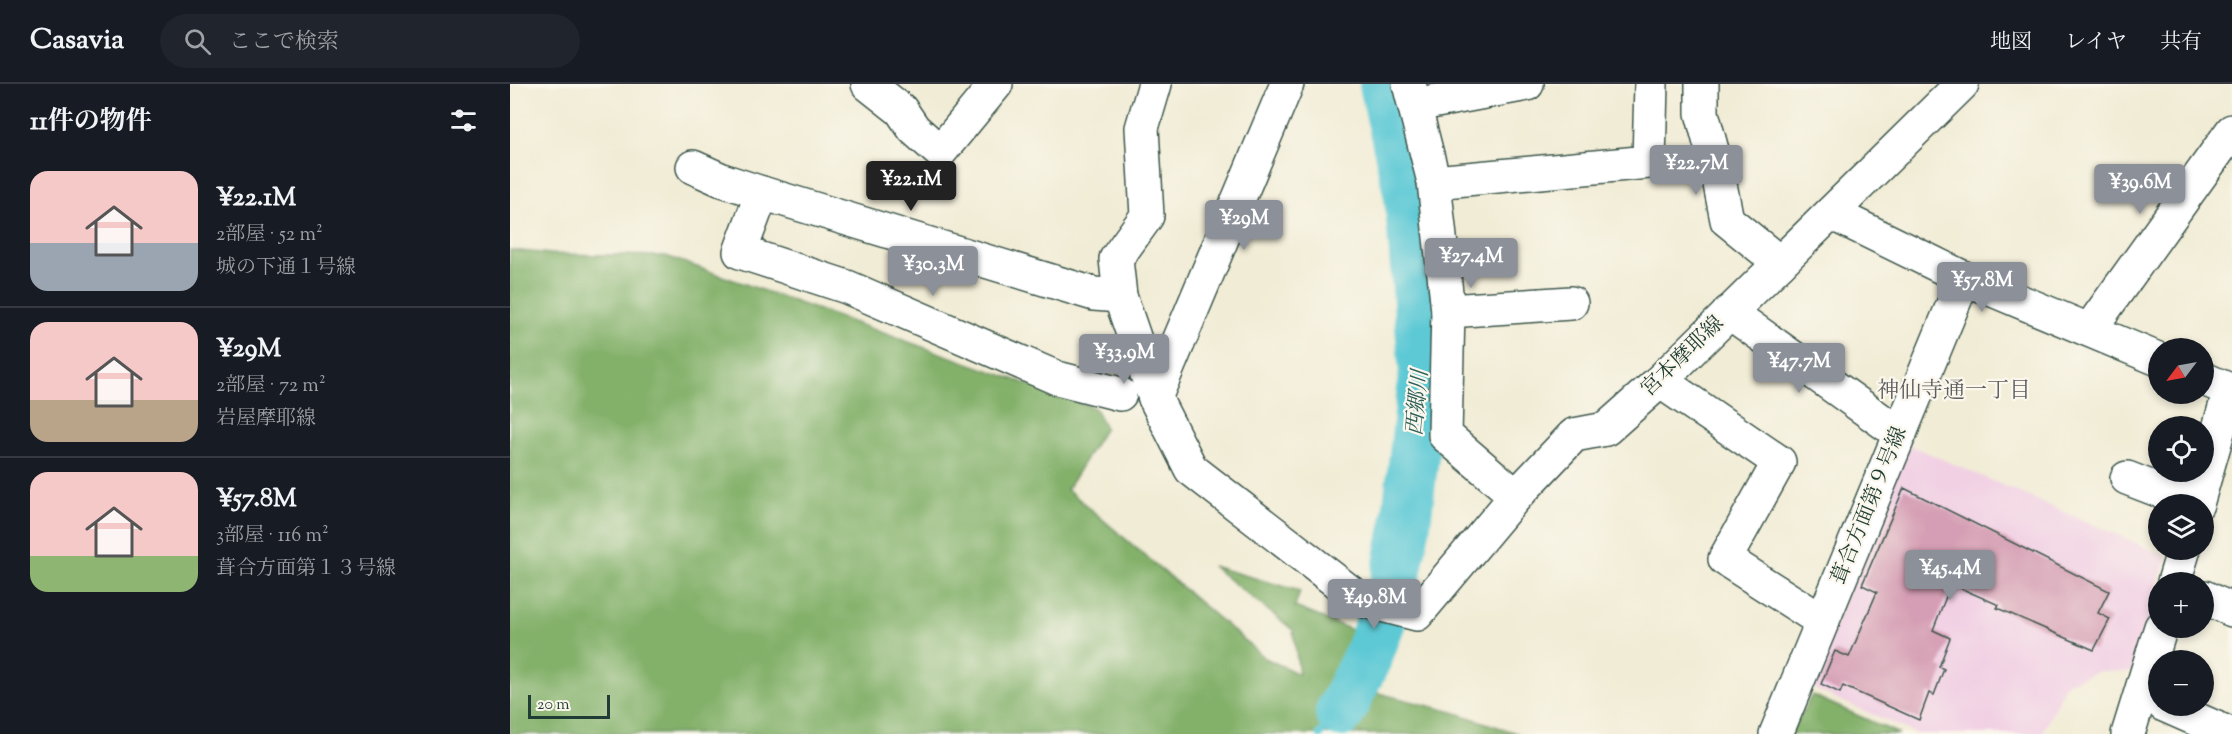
<!DOCTYPE html>
<html lang="ja">
<head>
<meta charset="utf-8">
<style>
	:root { --surface:#171b24; --page:#20242c; --text:#f1f3f6; --muted:#9ea1a6; --line:#363941; --accent:#8c9099 }
	body { margin:0; font-family:"Sorts Mill Goudy","Noto Serif JP",serif; background:var(--page); color:var(--text); height:100vh; display:flex; flex-direction:column; font-size:22px; white-space:nowrap }
	* { box-sizing:border-box; margin:0 }
	p { font-size:20px; color:var(--muted) }
	.icon { flex:none; width:33px; height:33px; fill:none; stroke:currentColor; stroke-width:2; stroke-linecap:round; stroke-linejoin:round }
	.map { position:relative; flex:1; overflow:hidden }
	.drawer { display:flex; flex-direction:column; background:var(--surface); width:510px }
	.drawer>* { flex:none }
	.needle { width:39px; rotate:238deg }
	.controls { position:absolute; left:1638px; top:254px; display:grid; gap:12px }
	.controls a { display:grid; place-items:center; width:66px; height:66px; border-radius:50%; background:var(--surface); box-shadow:0 3px 9px #0003; font-size:30px }
	.scale { position:absolute; left:18px; bottom:15px; width:82px; box-sizing:border-box; padding-left:6px; border:3px solid #1f3d34; border-top:0; font-size:16px; line-height:21px; white-space:nowrap; color:#1f3d34; -webkit-text-stroke:4px #fbf7ec; paint-order:stroke }
	.price { position:absolute; translate:-50% -51px; padding:0 14px; border-radius:6px; background:var(--accent); color:#fff; font-size:20px; line-height:39px; filter:drop-shadow(0 2px 3px #0008) }
	.price::after { content:''; position:absolute; left:50%; top:36px; width:18px; height:14px; margin-left:-9px; background:inherit; clip-path:polygon(0 0,100% 0,50% 100%) }
	.price.on { background:#222; color:#fff }
	ul { padding:0; list-style:none }
	li { display:flex; align-items:center; gap:18px; height:150px; padding:0 30px }
	li+li { border-top:2px solid var(--line) }
	li span { display:grid; place-items:center; flex:none; width:168px; height:120px; border-radius:18px; color:#555 }
	li>.icon { margin-inline-start:auto }
	span .icon { width:72px; height:72px; fill:#fffc; stroke-width:1 }
	li b { font-size:26px }
	h2 { display:flex; justify-content:space-between; align-items:center; height:72px; padding:0 30px; font-size:26px }
	header { display:flex; align-items:center; gap:36px; box-sizing:border-box; height:84px; padding:0 30px; background:var(--surface); border-bottom:2px solid var(--line) }
	header strong { font-size:28px }
	nav { display:flex; gap:33px; margin-inline-start:auto; font-size:21px }
	.search { width:420px; height:54px; background:var(--page); display:flex; align-items:center; gap:15px; box-sizing:border-box; padding:0 21px; border-radius:33px; color:var(--muted); font-size:22px }
	main { display:flex; flex:1; min-height:0 }
	.map>svg:first-child { display:block }
	.built { fill:#f1d0e4 }
	.forest { fill:#83b16a; stroke:#51774f; stroke-width:1.5 }
	.lines { fill:none; stroke-linecap:round; stroke-linejoin:round }
	.stream { stroke:#5dc9d5; stroke-width:8 }
	.river { stroke:#5dc9d5; stroke-width:50 }
	.building { fill:#d59eb4 }
	.minor-casing { stroke:#3e574c; stroke-width:36 }
	.minor { stroke:#fff; stroke-width:33 }
	.labels { text-anchor:middle; dominant-baseline:central; stroke-width:4.5; stroke-linejoin:round; paint-order:stroke }
	.street-label { font-size:21px; fill:#1f3d34; stroke:#fbf7ec }
	.neighbourhood-label { font-size:22px; fill:#5f5f61; stroke:#fbf7ec }
	.water-label { font-size:22px; font-style:italic; fill:#2e605c; stroke:#fbf7ec }
</style>
</head>
<body>
<header>
<strong>Casavia</strong>
<div class="search"><svg class="icon" aria-label="search" viewBox="0 0 24 24"><circle cx="10" cy="10" r="6"/><path d="M15 15l6 6"/></svg>ここで検索</div>
<nav><a>地図</a><a>レイヤ</a><a>共有</a></nav>
</header>
<main>
<section class="drawer">
<h2>11件の物件<svg class="icon" aria-label="filters" viewBox="0 0 24 24"><path d="M4 7h16M4 17h16"/><circle cx="9" cy="7" r="2"/><circle cx="15" cy="17" r="2"/></svg></h2>
<ul>
<li><span style="background:linear-gradient(#f6c9c9 60%,#9aa5b1 0)"><svg class="icon" aria-label="home" viewBox="0 0 24 24"><path d="M3 11l9-7 9 7M6 9v11h12V9"/></svg></span><div><b>¥22.1M</b><p>2部屋 · 52 m²</p><p>城の下通１号線</p></div></li>
<li><span style="background:linear-gradient(#f6c9c9 65%,#b9a48a 0)"><svg class="icon" aria-label="home" viewBox="0 0 24 24"><path d="M3 11l9-7 9 7M6 9v11h12V9"/></svg></span><div><b>¥29M</b><p>2部屋 · 72 m²</p><p>岩屋摩耶線</p></div></li>
<li><span style="background:linear-gradient(#f6c9c9 70%,#8fb573 0)"><svg class="icon" aria-label="home" viewBox="0 0 24 24"><path d="M3 11l9-7 9 7M6 9v11h12V9"/></svg></span><div><b>¥57.8M</b><p>3部屋 · 116 m²</p><p>葺合方面第１３号線</p></div></li>
</ul>
</section>
<div class="map">
<svg width="1722" height="650" viewBox="0 0 1722 650">
	<rect width="100%" height="100%" fill="#fbf7ec"/>
	<filter id="ink" filterUnits="userSpaceOnUse"><feTurbulence type="fractalNoise" baseFrequency=".0167" numOctaves="2"/><feDisplacementMap in="SourceGraphic" scale="12" xChannelSelector="R" yChannelSelector="G"/><feConvolveMatrix kernelMatrix="1 2 1 2 8 2 1 2 1" color-interpolation-filters="sRGB"/></filter>
	<filter id="wash" filterUnits="userSpaceOnUse"><feTurbulence type="fractalNoise" baseFrequency=".008" numOctaves="4" result="noise"/><feDisplacementMap in="SourceGraphic" scale="24" xChannelSelector="R" yChannelSelector="G"/><feGaussianBlur stdDeviation="1.35" result="paint"/><feColorMatrix in="noise" values="0 0 0 0 0 0 0 0 0 0 0 0 0 0 0 0 0 1.4 0 .05"/><feComposite in="paint" operator="in"/></filter>
	<g filter="url(#wash)">
		<rect width="100%" height="100%" fill="#f1ecd5"/>
		<polygon class="built" points="1397,360 1658,473 1648,498 1648,506 1625,588 1590,587 1556,599 1532,650 1407,650 1300,603"/>
		<g class="forest">
			<polygon points="0,166 41,170 156,172 585,324 595,344 557,405 755,574 789,590 783,546 702,482 790,507 785,523 850,549 860,607 943,628 1009,650 0,650"/>
			<polygon points="1302,611 1389,650 1280,650"/>
		</g>
		<g class="lines">
			<polyline class="stream" points="810,650 830,628"/>
			<polyline class="river" points="830,628 858,572 884,501 896,439 914,288 899,112 874,0"/>
		</g>
		<g id="blocks">
			<polygon class="building" points="1394,404 1599,507 1588,529 1600,535 1584,566 1487,524 1489,521 1441,500 1423,546 1440,554 1429,583 1434,585 1424,611 1419,609 1409,636 1333,602 1330,609 1311,600 1325,567 1339,573 1367,508 1352,501"/>
		</g>
	</g>
	<g filter="url(#ink)">
		<use href="#blocks" fill-opacity="0" stroke="#3e574c" stroke-width="1.5"/>
		<g class="lines">
			<defs>
				<g id="minor">
					<polyline points="358,0 391,26 404,45 430,68 486,0"/>
					<polyline points="645,0 632,44 637,132 606,175 610,212 645,314 681,385 849,515 907,530 1006,412 1064,351 1096,345 1150,297 1452,0"/>
					<polyline points="899,0 924,98 938,227 935,351 1006,412"/>
					<polyline points="1192,0 1192,29 1207,85 1217,136 1270,179"/>
					<polyline points="905,21 1017,0"/>
					<polyline points="183,83 212,96 252,109 584,210 610,212"/>
					<polyline points="924,98 1139,78 1141,0"/>
					<polyline points="252,109 230,168 337,203 547,294 610,310"/>
					<polyline points="1321,129 1454,194 1648,275"/>
					<polyline points="938,227 1061,219"/>
					<polyline points="1219,228 1390,350"/>
					<polyline points="1580,245 1722,47"/>
					<polyline points="1694,295 1722,307"/>
					<polyline points="1150,297 1269,378 1215,475 1312,537"/>
					<polyline points="645,314 777,0"/>
					<polyline points="1617,394 1684,420"/>
					<polyline points="1687,420 1720,306"/>
					<polyline points="1664,498 1674,465"/>
					<polyline points="1694,513 1722,526"/>
					<polyline points="1654,621 1720,650"/>
					<polyline points="1266,650 1454,194"/>
					<polyline points="1618,650 1651,543"/>
				</g>
			</defs>
			<use href="#minor" class="minor-casing"/>
			<use href="#minor" class="minor"/>
		</g>
	</g>
	<g class="labels">
		<g class="street-label">
			<text transform="translate(1173 273) rotate(-44)">宮本摩耶線</text>
			<text transform="translate(1360 422) rotate(-68)">葺合方面第９号線</text>
		</g>
		<g class="neighbourhood-label">
			<text x="1444" y="308">神仙寺通一丁目</text>
		</g>
		<g class="water-label">
			<text transform="translate(909 319) rotate(-85)">西郷川</text>
		</g>
	</g>
</svg>
<div class="controls">
<a><svg class="needle" viewBox="-14 -14 28 28"><path d="M0-13l5 13h-10z" fill="#e53935"/><path d="M0 13l5-13h-10z" fill="#9ea1a6"/></svg></a>
<a><svg class="icon" aria-label="locate" viewBox="0 0 24 24"><circle cx="12" cy="12" r="6"/><path d="M12 2v4M12 18v4M2 12h4M18 12h4"/></svg></a>
<a><svg class="icon" aria-label="layers" viewBox="0 0 24 24"><path d="M12 4l9 5-9 5-9-5zM3 14l9 5 9-5"/></svg></a>
<a>+</a>
<a>−</a>
</div>
<div class="scale">20 m</div>
<b class="price" style="left:1186px;top:112px">¥22.7M</b>
<b class="price on" style="left:401px;top:128px">¥22.1M</b>
<b class="price" style="left:1630px;top:131px">¥39.6M</b>
<b class="price" style="left:734px;top:167px">¥29M</b>
<b class="price" style="left:961px;top:205px">¥27.4M</b>
<b class="price" style="left:423px;top:213px">¥30.3M</b>
<b class="price" style="left:1472px;top:229px">¥57.8M</b>
<b class="price" style="left:614px;top:301px">¥33.9M</b>
<b class="price" style="left:1289px;top:310px">¥47.7M</b>
<b class="price" style="left:1440px;top:517px">¥45.4M</b>
<b class="price" style="left:864px;top:546px">¥49.8M</b>
</div>
</main>
</body>
</html>
